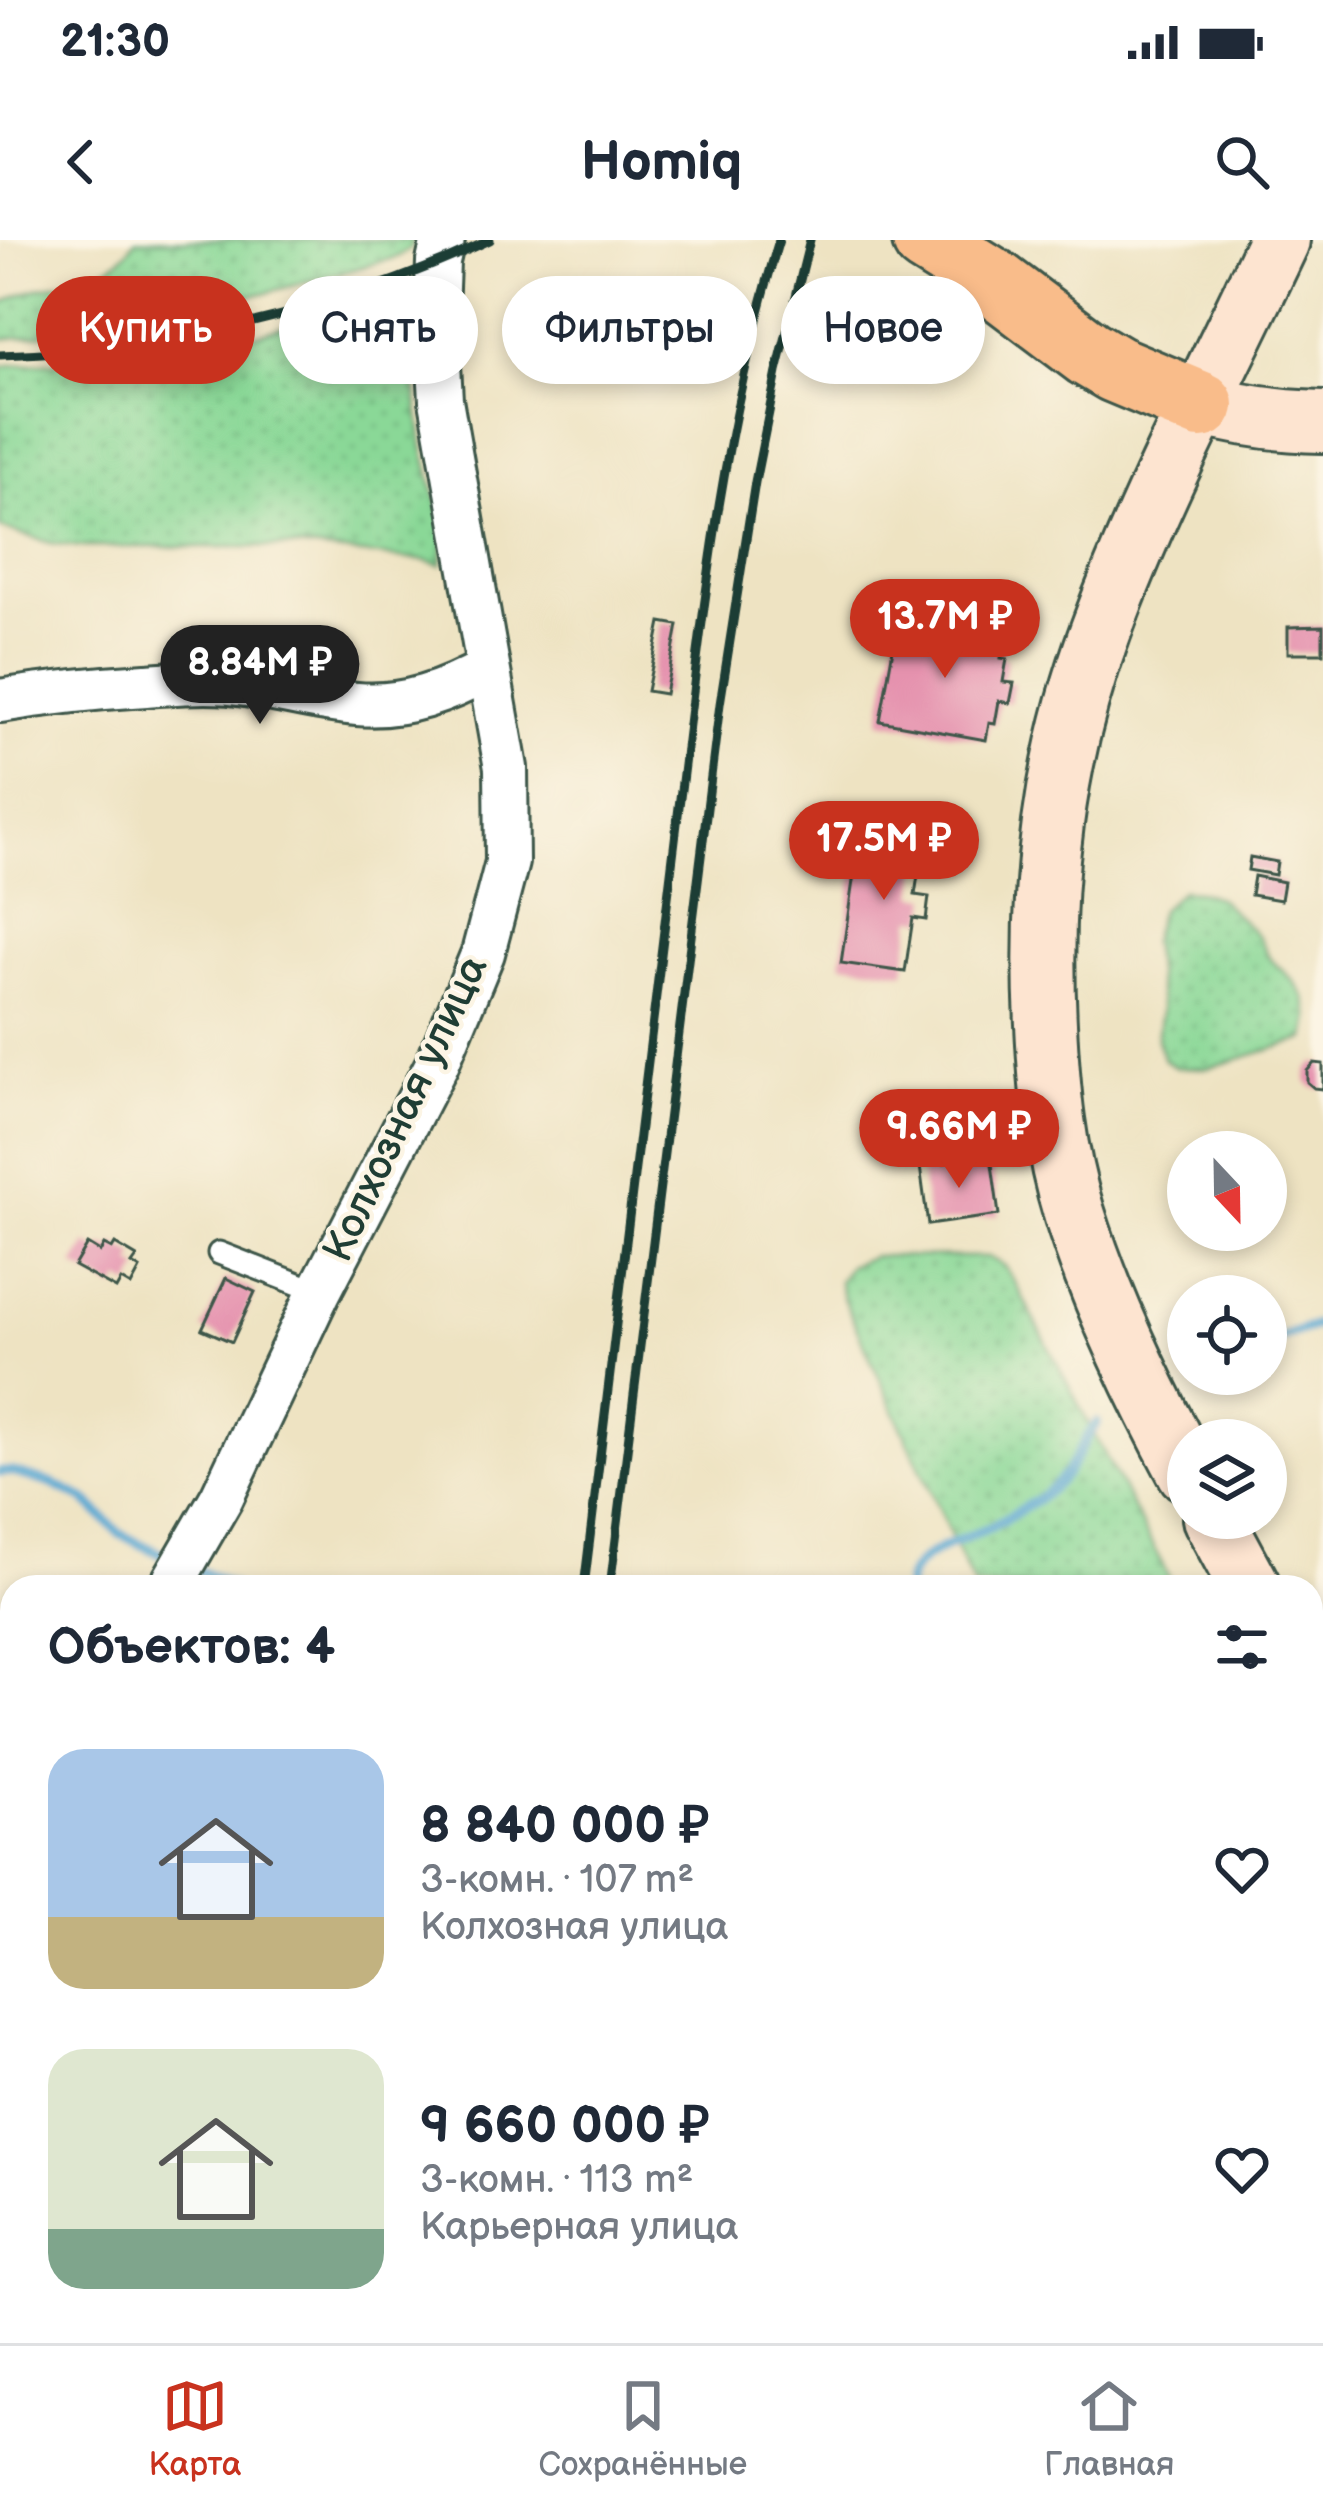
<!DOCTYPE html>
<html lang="ru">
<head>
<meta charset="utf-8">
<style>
	:root { --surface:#fff; --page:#f6f6f7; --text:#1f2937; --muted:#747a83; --line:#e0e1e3; --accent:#c8321e }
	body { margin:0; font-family:"Balsamiq Sans",sans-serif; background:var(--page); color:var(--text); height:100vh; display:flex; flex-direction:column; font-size:45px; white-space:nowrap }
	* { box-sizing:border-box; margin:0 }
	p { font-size:39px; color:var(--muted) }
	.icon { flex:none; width:66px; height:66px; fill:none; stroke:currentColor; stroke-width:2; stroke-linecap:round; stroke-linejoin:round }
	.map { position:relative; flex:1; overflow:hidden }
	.details { position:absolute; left:0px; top:1335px; width:1323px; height:768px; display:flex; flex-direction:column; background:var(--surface); border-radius:36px 36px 0 0; box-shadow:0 6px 18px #0003 }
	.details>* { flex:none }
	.guide { position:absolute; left:36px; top:36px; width:1251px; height:108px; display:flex; gap:24px }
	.needle { width:78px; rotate:158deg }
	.fabs { position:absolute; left:1167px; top:891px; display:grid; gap:24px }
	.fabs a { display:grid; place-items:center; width:120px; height:120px; border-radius:50%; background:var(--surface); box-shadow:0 6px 18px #0003; font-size:60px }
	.price { position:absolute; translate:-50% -102px; padding:0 27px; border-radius:42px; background:var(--accent); color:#fff; font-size:39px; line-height:78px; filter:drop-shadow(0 3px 6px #0008) }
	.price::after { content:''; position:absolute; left:50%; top:72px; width:36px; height:27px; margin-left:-18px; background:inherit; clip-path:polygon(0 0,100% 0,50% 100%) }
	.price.selected { background:#222; color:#fff }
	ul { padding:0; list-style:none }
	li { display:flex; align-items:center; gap:36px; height:300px; padding:0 48px }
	li span { display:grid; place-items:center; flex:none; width:336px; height:240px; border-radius:36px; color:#555 }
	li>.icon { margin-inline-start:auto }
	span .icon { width:144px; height:144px; fill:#fffc; stroke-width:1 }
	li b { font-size:51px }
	h2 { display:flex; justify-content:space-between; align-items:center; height:144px; padding:0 48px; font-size:51px }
	.pill { padding:0 42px; border-radius:54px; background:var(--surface); box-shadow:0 6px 18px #0003; font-size:42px; line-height:108px }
	.pill.selected { background:var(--accent); color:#fff }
	.status { display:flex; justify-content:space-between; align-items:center; height:84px; padding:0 60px; background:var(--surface); direction:ltr }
	.status svg { height:33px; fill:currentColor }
	header { display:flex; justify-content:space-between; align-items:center; height:156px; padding:0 48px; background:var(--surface); font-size:54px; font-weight:800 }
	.menu { display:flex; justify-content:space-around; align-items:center; height:168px; border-top:3px solid var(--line); background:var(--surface); font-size:33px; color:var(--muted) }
	.menu a { display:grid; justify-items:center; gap:6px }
	.menu .selected { color:var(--accent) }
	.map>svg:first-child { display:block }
	.grass { fill:url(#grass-dots); stroke:#548a66; stroke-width:3 }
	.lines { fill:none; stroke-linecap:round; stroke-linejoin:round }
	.stream { stroke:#57a6d0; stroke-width:10 }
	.building { fill:#e592ae }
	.lane-casing { stroke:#3e5649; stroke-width:27 }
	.street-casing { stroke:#3e5649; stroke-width:48 }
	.secondary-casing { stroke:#3e5649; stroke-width:66 }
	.primary-casing { stroke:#3e5649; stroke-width:72 }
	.lane { stroke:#fff; stroke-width:21 }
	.street { stroke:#fff; stroke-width:42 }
	.secondary { stroke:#fde4d0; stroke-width:60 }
	.primary { stroke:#f9bc8a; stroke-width:66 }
	.rail { stroke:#1f3d34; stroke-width:9 }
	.labels { text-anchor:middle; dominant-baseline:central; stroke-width:9; stroke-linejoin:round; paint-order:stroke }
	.street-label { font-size:42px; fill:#1f3d34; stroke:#fcf5e5 }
</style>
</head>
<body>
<div class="status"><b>21:30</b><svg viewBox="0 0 49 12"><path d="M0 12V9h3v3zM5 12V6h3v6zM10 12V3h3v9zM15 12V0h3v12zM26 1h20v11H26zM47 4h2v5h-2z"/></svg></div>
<header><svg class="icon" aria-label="back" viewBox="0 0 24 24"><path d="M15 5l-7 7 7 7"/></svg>Homiq<svg class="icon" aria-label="search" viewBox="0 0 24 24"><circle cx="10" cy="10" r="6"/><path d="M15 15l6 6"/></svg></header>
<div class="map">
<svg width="1323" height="2103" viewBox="0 0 1323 2103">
	<defs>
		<pattern id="grass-dots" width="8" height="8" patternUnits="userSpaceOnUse" patternTransform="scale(3)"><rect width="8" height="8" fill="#8ad897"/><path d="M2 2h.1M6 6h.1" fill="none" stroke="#77ba83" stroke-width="1.8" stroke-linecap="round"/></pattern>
	</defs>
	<rect width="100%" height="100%" fill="#fcf5e5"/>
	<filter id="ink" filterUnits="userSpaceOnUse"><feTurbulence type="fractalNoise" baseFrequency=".00833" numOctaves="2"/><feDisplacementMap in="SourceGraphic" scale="24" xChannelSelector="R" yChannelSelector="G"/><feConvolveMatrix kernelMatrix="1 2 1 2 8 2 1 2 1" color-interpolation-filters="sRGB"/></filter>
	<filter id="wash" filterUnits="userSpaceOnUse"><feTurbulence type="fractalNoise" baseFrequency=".004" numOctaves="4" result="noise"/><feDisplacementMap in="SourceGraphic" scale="48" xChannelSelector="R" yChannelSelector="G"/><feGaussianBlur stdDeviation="2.7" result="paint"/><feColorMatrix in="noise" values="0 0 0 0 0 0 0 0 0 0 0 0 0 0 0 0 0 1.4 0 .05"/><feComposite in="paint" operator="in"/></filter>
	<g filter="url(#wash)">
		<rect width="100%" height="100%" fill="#eee3c2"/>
		<g class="grass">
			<path d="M135,0H413L410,9L397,17C266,55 136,87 0,99V65C42,36 106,51 135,0Z"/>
			<polygon points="401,48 407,51 409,57 410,106 423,206 436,259 446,281 441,325 428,321 297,307 83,307 51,303 0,288 0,126 145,116 208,106 256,95"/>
			<polygon points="1182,650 1198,651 1220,659 1259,697 1269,718 1294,741 1305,758 1310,777 1306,799 1208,828 1176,827 1164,820 1157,799 1161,771 1151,701 1160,670"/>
			<polygon points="873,1016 988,1017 1003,1025 1013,1039 1174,1347 974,1347 844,1060 839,1041 849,1026"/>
			<polygon points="1311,1727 1323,1747 1323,1957 1311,1945"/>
		</g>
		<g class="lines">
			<g class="stream">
				<polyline points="1266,1103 1323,1083"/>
				<polyline points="0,1232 12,1232 50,1243 84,1259 120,1294 176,1321"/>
				<polyline points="193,1328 233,1347"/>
				<path d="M908,1347C906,1314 967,1299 993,1286C1015,1273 1045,1258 1062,1238C1076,1222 1083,1200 1097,1183"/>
				<polyline points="978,2091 980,2103"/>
			</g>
		</g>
		<g id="blocks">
			<g class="building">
				<polygon points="898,381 1004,401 1001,418 1007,419 1003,442 1014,443 1010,463 999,461 995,484 989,483 986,500 880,481"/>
				<polygon points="661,382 678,385 665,454 647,451"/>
				<polygon points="1323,386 1323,413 1288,413 1288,387"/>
				<polygon points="860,593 923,602 915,655 929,657 926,680 913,678 905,732 841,723"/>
				<polygon points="1250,617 1277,622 1275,635 1248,630"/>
				<polygon points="1254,636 1284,642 1281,660 1251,655"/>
				<polygon points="1314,823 1323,824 1323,849 1314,848 1307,842 1307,831"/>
				<polygon points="991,917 999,975 928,985 920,926"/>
				<polygon points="87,1004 100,1012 104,1005 112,1009 115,1004 137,1017 132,1024 140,1029 131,1046 121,1040 116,1049 74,1026"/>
				<polygon points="226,1038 255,1052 232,1102 202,1089"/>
				<polygon points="12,1768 12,1861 0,1853 0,1784"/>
				<polygon points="0,1980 12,1992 12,2091 0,2103"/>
			</g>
		</g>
	</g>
	<g filter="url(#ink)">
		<use href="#blocks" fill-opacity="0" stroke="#3e5649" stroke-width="3"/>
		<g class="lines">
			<defs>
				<g id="lane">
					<polyline points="219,1013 319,1052"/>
					<polyline points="0,1912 12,1924"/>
					<polyline points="96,2103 105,2091"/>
				</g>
				<g id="street">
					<path d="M0,461C49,453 97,448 146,445C174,443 202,440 229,443C272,447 314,461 357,464C404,468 447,452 488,429"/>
					<polyline points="170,1347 222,1257 319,1052 437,824 483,713 507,622 506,528 441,160 436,72 438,22 443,0"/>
					<polyline points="0,1500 12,1492"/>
				</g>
				<g id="secondary">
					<path d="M1201,165C1241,176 1281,181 1323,182"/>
					<path d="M1188,1232C1144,1150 1102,1063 1074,973C1055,912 1049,848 1046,784C1039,647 1053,519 1101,390C1150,256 1219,129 1279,0"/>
					<polyline points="1213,1278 1250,1347"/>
					<polyline points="1311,1461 1323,1483"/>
				</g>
				<polyline id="primary" points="926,0 995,43 1088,113 1115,129 1201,165"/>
			</defs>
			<use href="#lane" class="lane-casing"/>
			<use href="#street" class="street-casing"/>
			<use href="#secondary" class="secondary-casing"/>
			<use href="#primary" class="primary-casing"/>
			<use href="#lane" class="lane"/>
			<use href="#street" class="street"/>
			<use href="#secondary" class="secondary"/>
			<use href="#primary" class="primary"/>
			<g class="rail">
				<path d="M0,115C169,110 337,72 490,0"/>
				<path d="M584,1347C614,1101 644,854 674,608C699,404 719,197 779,0"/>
				<polyline points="610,1347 720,464 755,242 777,132 810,0"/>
				<polyline points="693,2091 697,2103"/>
				<polyline points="318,2103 327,2091"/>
			</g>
		</g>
	</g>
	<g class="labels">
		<g class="street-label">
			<text transform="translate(406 869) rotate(-65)">Колхозная улица</text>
		</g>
	</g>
</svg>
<div class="fabs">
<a><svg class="needle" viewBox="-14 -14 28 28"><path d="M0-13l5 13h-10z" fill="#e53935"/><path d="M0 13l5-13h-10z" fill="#747a83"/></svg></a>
<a><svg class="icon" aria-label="locate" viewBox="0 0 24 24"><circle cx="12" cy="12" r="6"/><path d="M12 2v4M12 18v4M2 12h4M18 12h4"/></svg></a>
<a><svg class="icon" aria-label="layers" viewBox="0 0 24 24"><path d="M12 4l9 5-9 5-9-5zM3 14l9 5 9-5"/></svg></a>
</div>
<b class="price" style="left:945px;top:441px">13.7M ₽</b>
<b class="price selected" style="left:260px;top:487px">8.84M ₽</b>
<b class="price" style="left:884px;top:663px">17.5M ₽</b>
<b class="price" style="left:959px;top:951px">9.66M ₽</b>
<div class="guide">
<a class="pill selected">Купить</a>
<a class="pill">Снять</a>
<a class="pill">Фильтры</a>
<a class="pill">Новое</a>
</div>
<section class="details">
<h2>Объектов: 4<svg class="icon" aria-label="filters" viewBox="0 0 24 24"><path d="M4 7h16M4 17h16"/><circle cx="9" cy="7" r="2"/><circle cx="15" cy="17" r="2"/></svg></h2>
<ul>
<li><span style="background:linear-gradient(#a9c7e8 70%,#c2b280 0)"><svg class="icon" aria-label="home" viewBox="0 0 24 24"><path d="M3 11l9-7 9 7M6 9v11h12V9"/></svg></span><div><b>8 840 000 ₽</b><p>3-комн. · 107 m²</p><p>Колхозная улица</p></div><svg class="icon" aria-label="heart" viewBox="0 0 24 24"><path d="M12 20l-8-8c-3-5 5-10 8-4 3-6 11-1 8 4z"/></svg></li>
<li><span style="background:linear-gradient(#dfe7d0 75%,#7fa58c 0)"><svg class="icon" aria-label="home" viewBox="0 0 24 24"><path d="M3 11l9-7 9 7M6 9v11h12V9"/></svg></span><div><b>9 660 000 ₽</b><p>3-комн. · 113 m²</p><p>Карьерная улица</p></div><svg class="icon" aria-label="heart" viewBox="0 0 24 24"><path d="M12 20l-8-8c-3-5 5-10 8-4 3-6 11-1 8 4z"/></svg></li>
</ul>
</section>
</div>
<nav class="menu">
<a class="selected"><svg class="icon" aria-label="map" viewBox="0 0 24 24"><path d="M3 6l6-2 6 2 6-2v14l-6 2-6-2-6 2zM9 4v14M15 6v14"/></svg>Карта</a>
<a><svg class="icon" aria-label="saved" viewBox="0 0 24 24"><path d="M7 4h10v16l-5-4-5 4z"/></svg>Сохранённые</a>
<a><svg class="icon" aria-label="home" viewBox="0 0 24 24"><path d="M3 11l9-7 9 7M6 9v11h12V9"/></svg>Главная</a>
</nav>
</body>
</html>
